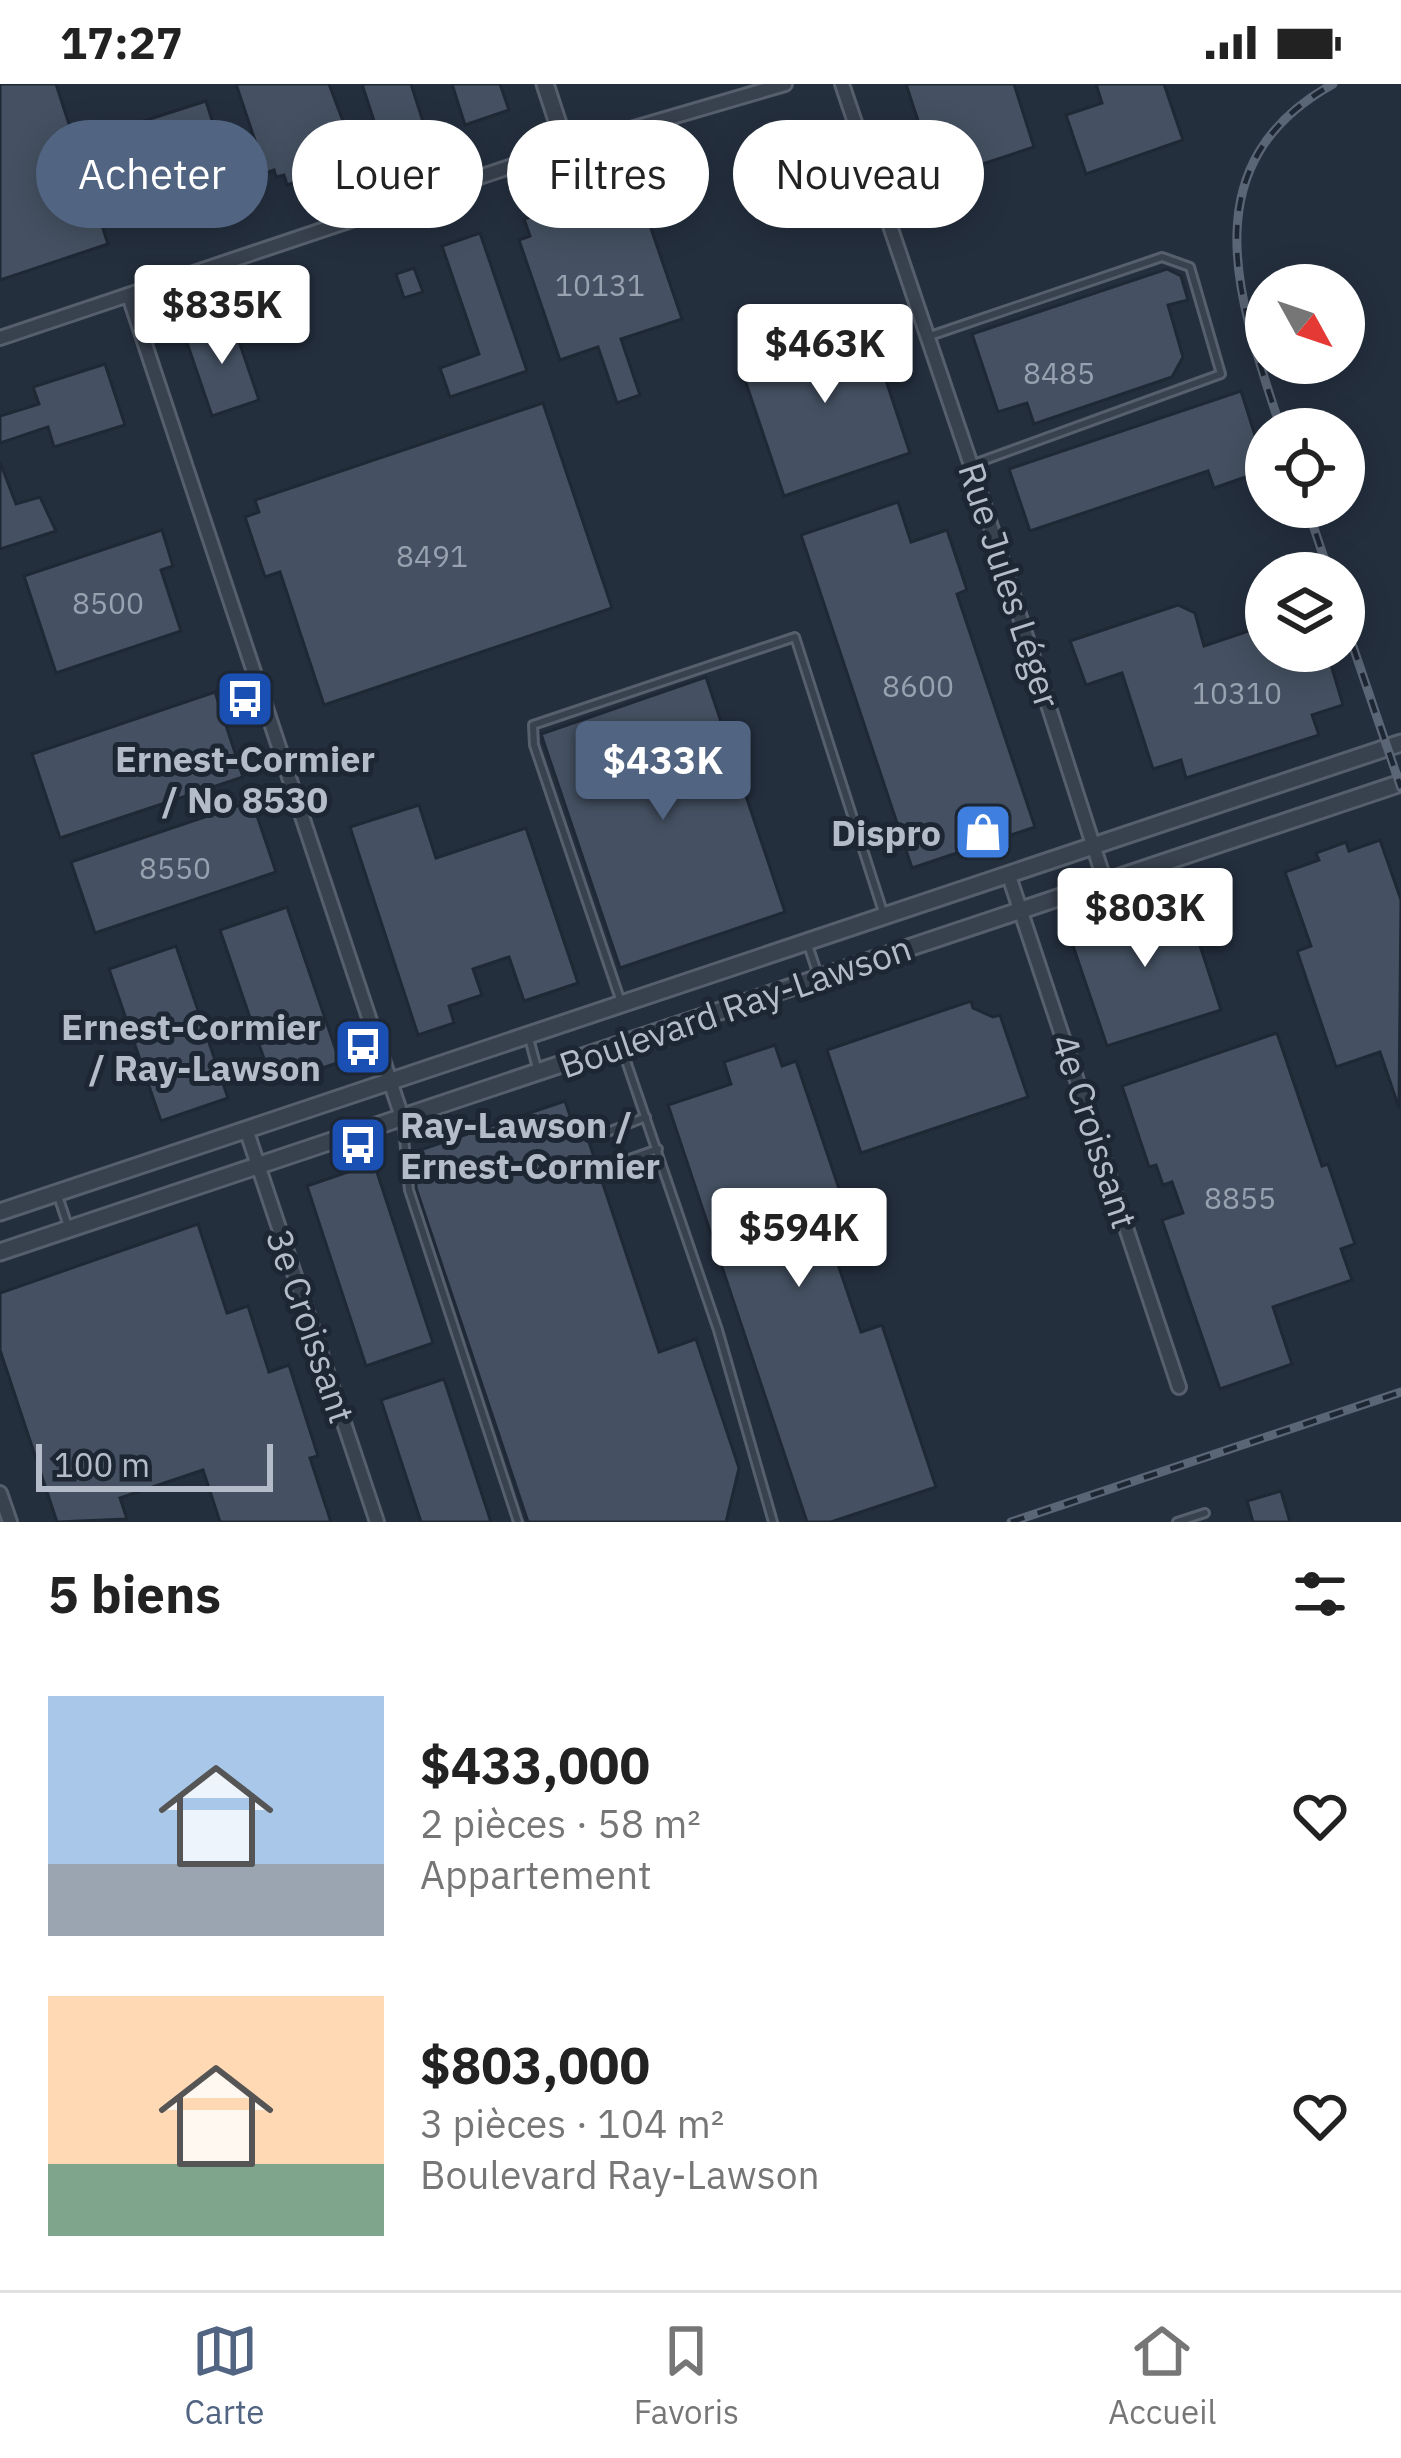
<!DOCTYPE html>
<html lang="fr">
<head>
<meta charset="utf-8">
<style>
	:root { --surface:#fff; --page:#f2f2f2; --text:#222; --muted:#767676; --line:#e0e0e0; --accent:#516482 }
	body { margin:0; font-family:"IBM Plex Sans",sans-serif; background:var(--page); color:var(--text); height:100vh; display:flex; flex-direction:column; font-size:45px; white-space:nowrap }
	* { box-sizing:border-box; margin:0 }
	p { font-size:39px; color:var(--muted) }
	.icon { flex:none; width:66px; height:66px; fill:none; stroke:currentColor; stroke-width:2; stroke-linecap:round; stroke-linejoin:round }
	.map { position:relative; height:1438px; overflow:hidden }
	.sheet { display:flex; flex-direction:column; background:var(--surface); flex:1 }
	.sheet>* { flex:none }
	.hud { position:absolute; left:36px; top:36px; width:1329px; height:108px; display:flex; gap:24px }
	.needle { width:78px; rotate:130deg }
	.fabs { position:absolute; left:1245px; top:180px; display:grid; gap:24px }
	.fabs a { display:grid; place-items:center; width:120px; height:120px; border-radius:50%; background:var(--surface); box-shadow:0 6px 30px #0003; font-size:60px }
	.scale { position:absolute; left:36px; bottom:30px; width:237px; box-sizing:border-box; padding-left:12px; border:6px solid #b4bcc9; border-top:0; font-size:33px; line-height:42px; white-space:nowrap; color:#b4bcc9; -webkit-text-stroke:9px #1d2633; paint-order:stroke }
	.price { position:absolute; translate:-50% -102px; padding:0 27px; border-radius:12px; background:#fff; color:#222; font-size:39px; line-height:78px; filter:drop-shadow(0 3px 6px #0008) }
	.price::after { content:''; position:absolute; left:50%; top:72px; width:36px; height:27px; margin-left:-18px; background:inherit; clip-path:polygon(0 0,100% 0,50% 100%) }
	.price.on { background:var(--accent); color:#fff }
	ul { padding:0; list-style:none }
	li { display:flex; align-items:center; gap:36px; height:300px; padding:0 48px }
	li span { display:grid; place-items:center; flex:none; width:336px; height:240px; border-radius:0px; color:#555 }
	li>.icon { margin-inline-start:auto }
	span .icon { width:144px; height:144px; fill:#fffc; stroke-width:1 }
	li b { font-size:51px }
	h2 { display:flex; justify-content:space-between; align-items:center; height:144px; padding:0 48px; font-size:51px }
	.tag { padding:0 42px; border-radius:54px; background:var(--surface); box-shadow:0 6px 30px #0003; font-size:42px; line-height:108px }
	.tag.on { background:var(--accent); color:#fff }
	.status { display:flex; justify-content:space-between; align-items:center; height:84px; padding:0 60px; background:var(--surface); direction:ltr }
	.status svg { height:33px; fill:currentColor }
	.menu { display:flex; justify-content:space-around; align-items:center; height:168px; border-top:3px solid var(--line); background:var(--surface); font-size:33px; color:var(--muted) }
	.menu a { display:grid; justify-items:center; gap:6px }
	.menu .on { color:var(--accent) }
	.map>svg:first-child { display:block }
	.building { fill:#455162; stroke:#1f2835; stroke-width:3 }
	.lines { fill:none; stroke-linecap:round; stroke-linejoin:round }
	.service-casing { stroke:#565f6c; stroke-width:12 }
	.minor-casing { stroke:#565f6c; stroke-width:18 }
	.tertiary-casing { stroke:#565f6c; stroke-width:21 }
	.service { stroke:#38414e; stroke-width:6 }
	.minor { stroke:#38414e; stroke-width:12 }
	.tertiary { stroke:#38414e; stroke-width:15 }
	.rail-casing { stroke:#5a6575; stroke-width:9 }
	.rail { stroke:#1d2633; stroke-width:4.5; stroke-dasharray:14; stroke-linecap:butt }
	.labels { text-anchor:middle; dominant-baseline:central; stroke-width:10; stroke-linejoin:round; paint-order:stroke }
	.number-label { font-size:30px; fill:#98a1af }
	.street-label { font-size:36px; fill:#b4bcc9; stroke:#1d2633 }
	.poi-label { font-size:36px; font-weight:bold; fill:#b4bcc9; stroke:#1d2633; text-anchor:end }
</style>
</head>
<body>
<div class="status"><b>17:27</b><svg viewBox="0 0 49 12"><path d="M0 12V9h3v3zM5 12V6h3v6zM10 12V3h3v9zM15 12V0h3v12zM26 1h20v11H26zM47 4h2v5h-2z"/></svg></div>
<div class="map">
<svg width="1401" height="1438" viewBox="0 0 1401 1438">
	<rect width="100%" height="100%" fill="#242f3e"/>
	<g class="building">
		<polygon points="0,0 56,0 108,160 0,196"/>
		<polygon points="236,0 329,0 358,77 287,101 284,91 276,93 274,86 266,89"/>
		<polygon points="362,0 411,0 428,53 384,68"/>
		<polygon points="452,0 500,0 509,26 465,41"/>
		<polygon points="906,0 1014,0 1034,63 937,95"/>
		<polygon points="1096,0 1164,0 1183,56 1086,90 1066,31 1102,19"/>
		<polygon points="206,17 238,118 181,136 175,117 151,125 125,43"/>
		<polygon points="625,101 631,119 641,115 682,235 621,255 640,311 617,319 598,263 560,276 519,156 530,152 524,135"/>
		<polygon points="480,149 527,287 450,313 440,284 479,270 442,162"/>
		<polygon points="414,184 423,208 404,214 396,190"/>
		<polygon points="1167,185 1181,192 1188,216 1168,221 1183,273 1172,293 1034,340 1027,319 998,328 972,250"/>
		<polygon points="864,230 910,369 784,412 744,293 765,286 758,265"/>
		<polygon points="231,234 259,316 212,332 184,250"/>
		<polygon points="105,280 125,341 54,363 48,343 0,359 0,332 39,320 33,303"/>
		<polygon points="1241,307 1266,386 1214,404 1208,387 1030,447 1009,385"/>
		<polygon points="543,319 612,524 324,621 280,488 265,493 245,433 259,428 255,416"/>
		<polygon points="0,378 16,420 40,413 56,447 0,465"/>
		<polygon points="898,418 911,458 947,446 967,506 957,510 1035,743 912,784 801,451"/>
		<polygon points="162,446 173,482 161,486 181,547 56,589 24,492"/>
		<polygon points="1178,521 1195,529 1204,562 1266,541 1266,567 1327,567 1343,621 1312,631 1319,651 1186,694 1181,676 1153,685 1122,589 1086,601 1070,557"/>
		<polygon points="706,593 785,828 620,884 541,650"/>
		<polygon points="215,608 243,693 60,754 32,670"/>
		<polygon points="252,717 276,788 95,849 71,778"/>
		<polygon points="419,721 436,774 526,744 578,899 524,917 509,873 473,885 482,911 449,922 454,939 418,951 350,743"/>
		<polygon points="1380,756 1401,816 1399,1024 1380,968 1336,983 1297,867 1311,862 1285,788 1319,776 1316,769 1346,758 1349,767"/>
		<polygon points="1183,809 1221,926 1107,962 1071,856 1090,845 1088,840"/>
		<polygon points="287,823 340,978 273,1001 220,846"/>
		<polygon points="176,862 228,1014 161,1037 109,885"/>
		<polygon points="971,917 973,924 993,933 1000,931 1028,1013 861,1069 827,966"/>
		<polygon points="1277,949 1322,1082 1328,1080 1355,1160 1341,1165 1352,1196 1273,1223 1292,1280 1220,1305 1162,1136 1183,1129 1172,1098 1163,1101 1156,1081 1149,1083 1122,1002"/>
		<polygon points="775,961 782,982 796,977 854,1149 830,1157 861,1248 882,1241 936,1403 831,1438 807,1438 668,1021 731,1000 724,978"/>
		<polygon points="565,1017 574,1043 583,1040 659,1268 696,1255 739,1384 726,1438 528,1438 416,1104 416,1096 425,1093 417,1067"/>
		<polygon points="374,1079 433,1259 366,1282 307,1102"/>
		<polygon points="198,1140 227,1229 248,1222 269,1288 289,1281 318,1372 310,1374 331,1438 220,1438 203,1386 120,1414 127,1435 57,1438 0,1266 0,1209"/>
		<polygon points="444,1295 491,1438 421,1438 381,1316"/>
		<polygon points="1281,1407 1290,1438 1253,1438 1247,1417"/>
	</g>
	<g class="lines">
		<defs>
			<g id="service">
				<polyline points="930,252 1162,173 1190,183 1221,290 971,381"/>
				<polyline points="808,861 819,894"/>
				<polyline points="620,915 534,661 533,641 795,553 884,831"/>
				<polyline points="529,954 538,988"/>
				<polyline points="622,965 718,1246 773,1438"/>
				<polyline points="402,1033 409,1106 518,1438"/>
				<polyline points="605,1049 646,1033"/>
				<polyline points="615,1080 658,1065"/>
				<polyline points="57,1109 68,1142"/>
				<polyline points="1177,1438 1205,1429"/>
			</g>
			<g id="minor">
				<polyline points="842,0 971,381 1105,798"/>
				<polyline points="129,212 402,1033"/>
				<polyline points="0,254 566,64 785,0"/>
				<polyline points="1009,792 1179,1303"/>
				<polyline points="246,1045 377,1438"/>
				<polyline points="0,1409 10,1438"/>
			</g>
			<g id="tertiary">
				<polyline points="545,0 566,64"/>
				<polyline points="0,1128 1401,659"/>
				<polyline points="0,1168 1401,699"/>
			</g>
		</defs>
		<use href="#service" class="service-casing"/>
		<use href="#minor" class="minor-casing"/>
		<use href="#tertiary" class="tertiary-casing"/>
		<use href="#service" class="service"/>
		<use href="#minor" class="minor"/>
		<use href="#tertiary" class="tertiary"/>
		<defs>
			<g id="rail">
				<path d="M1281,345C1240,220 1187,81 1333,0"/>
				<polyline points="1307,423 1329,489"/>
				<polyline points="1344,536 1401,704"/>
				<polyline points="1011,1438 1401,1308"/>
			</g>
		</defs>
		<use href="#rail" class="rail-casing"/>
		<use href="#rail" class="rail"/>
	</g>
	<defs>
		<symbol id="bus-square" viewBox="-11 -11 22 22"><rect x="-9" y="-9" width="18" height="18" rx="4" fill="#1a4fb4" stroke="#1d2633"/><path d="M-5-6H5V4H4V6H2V4H-2V6H-4V4H-5ZM-3.5-4V0h7V-4ZM-3.5 1.2v1.5H-2V1.2ZM2 1.2v1.5H3.5V1.2Z" fill="#fff"/></symbol>
		<symbol id="shop-square" viewBox="-11 -11 22 22"><rect x="-9" y="-9" width="18" height="18" rx="4" fill="#3f7fe0" stroke="#1d2633"/><path d="M-5-2.5h2.3a2.7 3.5 0 0 1 5.4 0H5L5.5 6h-11ZM-1.5-2.5h3a1.5 2.3 0 0 0-3 0Z" fill="#fff"/></symbol>
	</defs>
	<g fill-rule="evenodd">
		<use href="#bus-square" x="212" y="582" width="66" height="66"/>
		<use href="#shop-square" x="950" y="715" width="66" height="66"/>
		<use href="#bus-square" x="330" y="930" width="66" height="66"/>
		<use href="#bus-square" x="325" y="1028" width="66" height="66"/>
	</g>
	<g class="labels">
		<g class="number-label">
			<text x="600" y="200">10131</text>
			<text x="1059" y="288">8485</text>
			<text x="432" y="471">8491</text>
			<text x="108" y="518">8500</text>
			<text x="918" y="601">8600</text>
			<text x="1237" y="608">10310</text>
			<text x="175" y="783">8550</text>
			<text x="1240" y="1113">8855</text>
		</g>
		<g class="street-label">
			<text transform="translate(1010 501) rotate(72)">Rue Jules Léger</text>
			<text transform="translate(735 922) rotate(-19)">Boulevard Ray-Lawson</text>
			<text transform="translate(1095 1047) rotate(72)">4e Croissant</text>
			<text transform="translate(311 1242) rotate(71)">3e Croissant</text>
		</g>
		<g class="poi-label">
			<text x="245" y="674" text-anchor="middle">Ernest-Cormier<tspan x="245" dy="41">/ No 8530</tspan></text>
			<text x="941" y="748">Dispro</text>
			<text x="321" y="942">Ernest-Cormier<tspan x="321" dy="41">/ Ray-Lawson</tspan></text>
			<text x="400" y="1040" text-anchor="start">Ray-Lawson /<tspan x="400" dy="41">Ernest-Cormier</tspan></text>
		</g>
	</g>
</svg>
<div class="fabs">
<a><svg class="needle" viewBox="-14 -14 28 28"><path d="M0-13l5 13h-10z" fill="#e53935"/><path d="M0 13l5-13h-10z" fill="#767676"/></svg></a>
<a><svg class="icon" aria-label="locate" viewBox="0 0 24 24"><circle cx="12" cy="12" r="6"/><path d="M12 2v4M12 18v4M2 12h4M18 12h4"/></svg></a>
<a><svg class="icon" aria-label="layers" viewBox="0 0 24 24"><path d="M12 4l9 5-9 5-9-5zM3 14l9 5 9-5"/></svg></a>
</div>
<div class="scale">100 m</div>
<b class="price" style="left:222px;top:283px">$835K</b>
<b class="price" style="left:825px;top:322px">$463K</b>
<b class="price on" style="left:663px;top:739px">$433K</b>
<b class="price" style="left:1145px;top:886px">$803K</b>
<b class="price" style="left:799px;top:1206px">$594K</b>
<div class="hud">
<a class="tag on">Acheter</a>
<a class="tag">Louer</a>
<a class="tag">Filtres</a>
<a class="tag">Nouveau</a>
</div>
</div>
<section class="sheet">
<h2>5 biens<svg class="icon" aria-label="filters" viewBox="0 0 24 24"><path d="M4 7h16M4 17h16"/><circle cx="9" cy="7" r="2"/><circle cx="15" cy="17" r="2"/></svg></h2>
<ul>
<li><span style="background:linear-gradient(#a9c7e8 70%,#9aa5b1 0)"><svg class="icon" aria-label="home" viewBox="0 0 24 24"><path d="M3 11l9-7 9 7M6 9v11h12V9"/></svg></span><div><b>$433,000</b><p>2 pièces · 58 m²</p><p>Appartement</p></div><svg class="icon" aria-label="heart" viewBox="0 0 24 24"><path d="M12 20l-8-8c-3-5 5-10 8-4 3-6 11-1 8 4z"/></svg></li>
<li><span style="background:linear-gradient(#ffd9b3 70%,#7fa58c 0)"><svg class="icon" aria-label="home" viewBox="0 0 24 24"><path d="M3 11l9-7 9 7M6 9v11h12V9"/></svg></span><div><b>$803,000</b><p>3 pièces · 104 m²</p><p>Boulevard Ray-Lawson</p></div><svg class="icon" aria-label="heart" viewBox="0 0 24 24"><path d="M12 20l-8-8c-3-5 5-10 8-4 3-6 11-1 8 4z"/></svg></li>
</ul>
</section>
<nav class="menu">
<a class="on"><svg class="icon" aria-label="map" viewBox="0 0 24 24"><path d="M3 6l6-2 6 2 6-2v14l-6 2-6-2-6 2zM9 4v14M15 6v14"/></svg>Carte</a>
<a><svg class="icon" aria-label="saved" viewBox="0 0 24 24"><path d="M7 4h10v16l-5-4-5 4z"/></svg>Favoris</a>
<a><svg class="icon" aria-label="home" viewBox="0 0 24 24"><path d="M3 11l9-7 9 7M6 9v11h12V9"/></svg>Accueil</a>
</nav>
</body>
</html>
